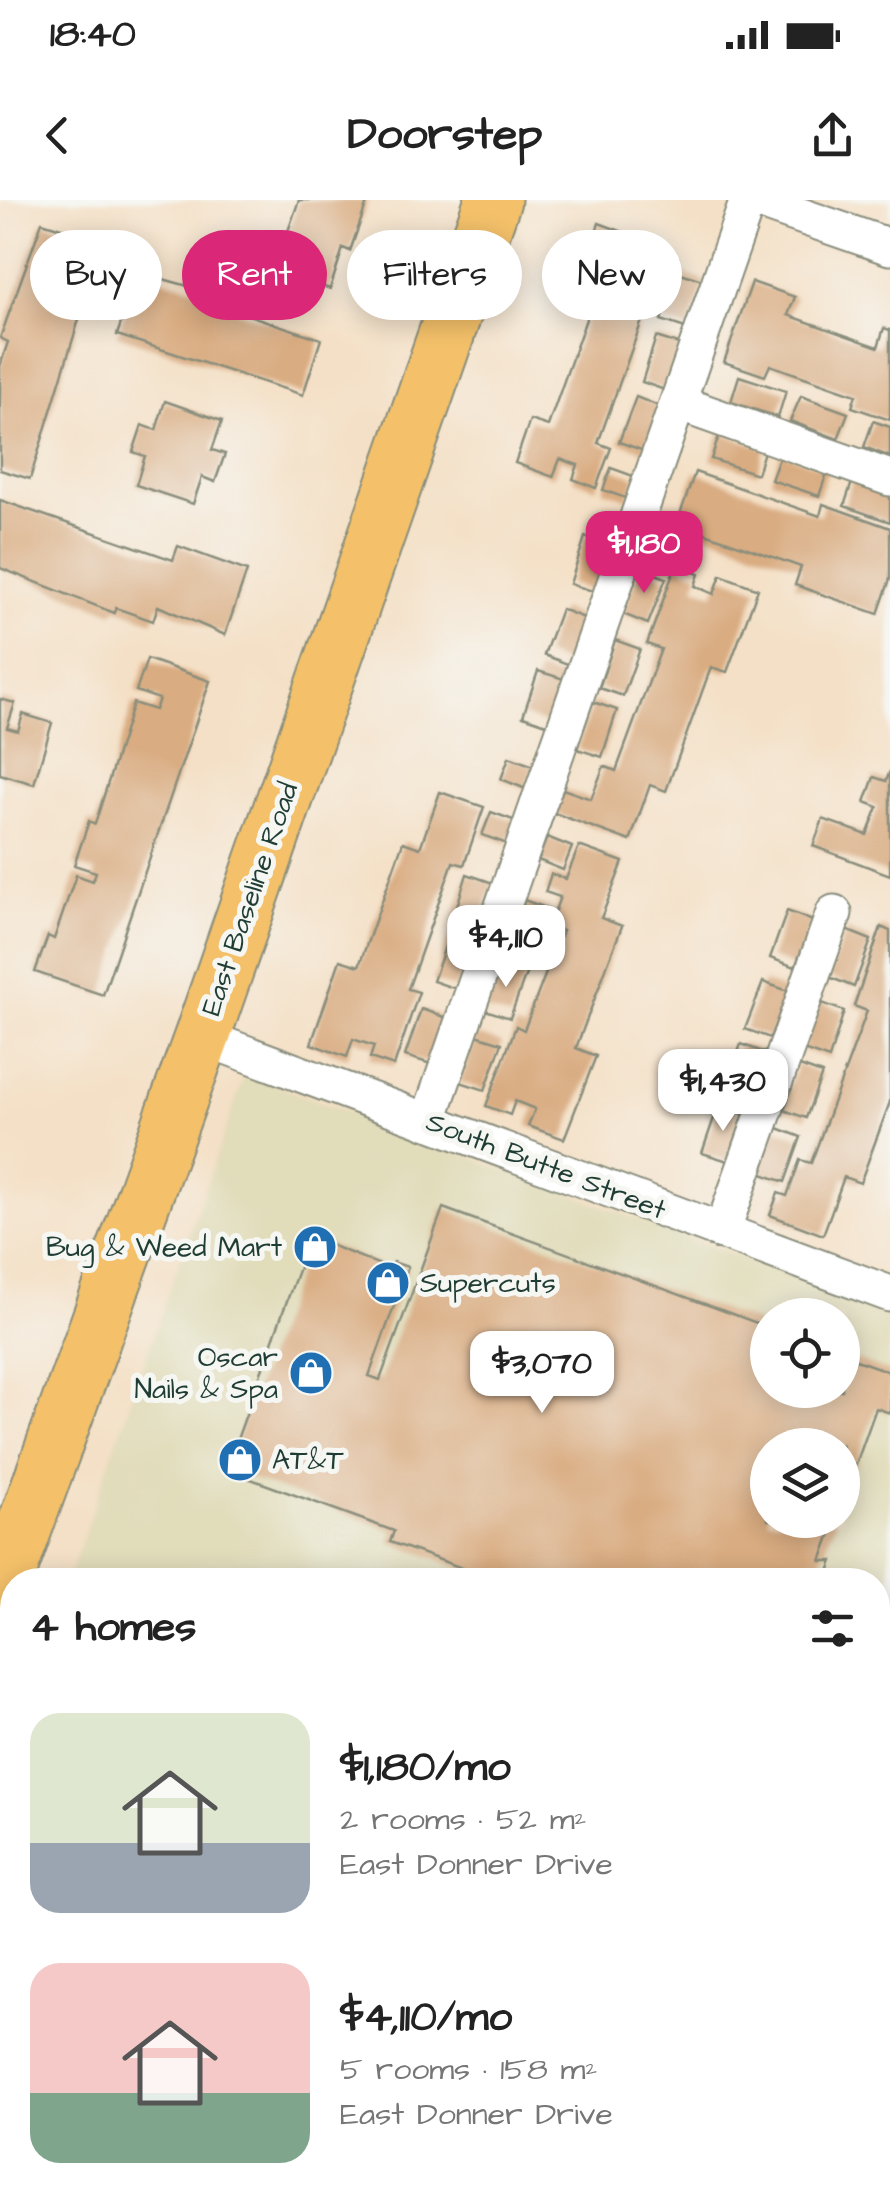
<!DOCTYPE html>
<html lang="en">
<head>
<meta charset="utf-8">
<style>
	:root { --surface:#fff; --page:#f2f2f2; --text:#222; --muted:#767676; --accent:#db2777 }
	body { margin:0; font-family:"Architects Daughter",sans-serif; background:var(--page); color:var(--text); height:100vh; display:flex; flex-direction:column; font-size:38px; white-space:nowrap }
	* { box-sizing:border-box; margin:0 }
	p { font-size:32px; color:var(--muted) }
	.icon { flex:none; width:55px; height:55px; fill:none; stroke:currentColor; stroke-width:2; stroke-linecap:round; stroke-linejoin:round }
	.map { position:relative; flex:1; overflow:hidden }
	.drawer { position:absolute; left:0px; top:1368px; width:890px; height:642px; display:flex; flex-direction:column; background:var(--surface); border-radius:40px 40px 0 0; box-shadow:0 5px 25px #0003 }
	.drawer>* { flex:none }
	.top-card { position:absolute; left:30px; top:30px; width:830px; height:90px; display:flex; gap:20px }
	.controls { position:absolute; left:750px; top:1098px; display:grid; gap:20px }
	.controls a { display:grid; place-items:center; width:110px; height:110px; border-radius:50%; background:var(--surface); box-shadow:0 5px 25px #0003; font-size:50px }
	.price { position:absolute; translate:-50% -85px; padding:0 22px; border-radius:20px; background:#fff; color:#222; font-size:32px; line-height:65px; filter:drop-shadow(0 2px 5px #0008) }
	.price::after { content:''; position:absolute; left:50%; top:60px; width:30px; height:22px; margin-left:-15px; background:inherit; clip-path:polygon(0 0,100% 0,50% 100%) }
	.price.current { background:var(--accent); color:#fff }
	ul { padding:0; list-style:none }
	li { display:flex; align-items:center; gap:30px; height:250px; padding:0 30px }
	li span { display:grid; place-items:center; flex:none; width:280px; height:200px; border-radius:30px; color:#555 }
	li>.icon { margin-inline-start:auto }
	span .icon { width:120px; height:120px; fill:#fffc; stroke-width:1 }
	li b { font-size:42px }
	h2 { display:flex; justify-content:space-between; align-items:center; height:120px; padding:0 30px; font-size:42px }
	.chip { padding:0 35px; border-radius:45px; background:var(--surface); box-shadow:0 5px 25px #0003; font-size:35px; line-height:90px }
	.chip.current { background:var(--accent); color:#fff }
	.status { display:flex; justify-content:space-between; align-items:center; height:70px; padding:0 50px; background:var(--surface); direction:ltr }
	.status svg { height:28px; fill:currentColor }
	header { display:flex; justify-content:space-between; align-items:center; height:130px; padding:0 30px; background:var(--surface); font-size:45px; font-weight:700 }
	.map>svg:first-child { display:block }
	.built { fill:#e1dcba; fill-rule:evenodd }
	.building { fill:#d9ac81 }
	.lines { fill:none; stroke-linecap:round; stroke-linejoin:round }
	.service-casing { stroke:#8a8e7d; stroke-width:21 }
	.minor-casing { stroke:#8a8e7d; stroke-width:39 }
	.secondary-casing { stroke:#8a8e7d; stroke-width:54 }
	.primary-casing { stroke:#8a8e7d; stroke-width:59 }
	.service { stroke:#fff; stroke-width:18 }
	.minor { stroke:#fff; stroke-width:35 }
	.secondary { stroke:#fbe6c3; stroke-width:50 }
	.primary { stroke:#f4c16a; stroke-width:55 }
	.labels { text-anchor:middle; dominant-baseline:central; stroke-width:10; stroke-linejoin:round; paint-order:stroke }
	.street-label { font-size:28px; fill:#1f3d34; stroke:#f6f6f2 }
	.poi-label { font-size:28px; fill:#1f3d34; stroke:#f6f6f2; text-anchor:end }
</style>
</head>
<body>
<div class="status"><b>18:40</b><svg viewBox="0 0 49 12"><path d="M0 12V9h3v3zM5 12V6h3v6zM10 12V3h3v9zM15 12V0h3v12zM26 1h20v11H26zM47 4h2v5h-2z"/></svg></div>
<header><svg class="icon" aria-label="back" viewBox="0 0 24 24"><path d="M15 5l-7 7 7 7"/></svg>Doorstep<svg class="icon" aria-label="share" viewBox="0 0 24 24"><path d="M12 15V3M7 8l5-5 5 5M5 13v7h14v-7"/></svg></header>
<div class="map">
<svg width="890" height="2009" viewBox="0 0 890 2009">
	<rect width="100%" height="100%" fill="#f6f6f2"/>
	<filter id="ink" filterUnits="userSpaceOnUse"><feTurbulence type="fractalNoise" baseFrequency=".01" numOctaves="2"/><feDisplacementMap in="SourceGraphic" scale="20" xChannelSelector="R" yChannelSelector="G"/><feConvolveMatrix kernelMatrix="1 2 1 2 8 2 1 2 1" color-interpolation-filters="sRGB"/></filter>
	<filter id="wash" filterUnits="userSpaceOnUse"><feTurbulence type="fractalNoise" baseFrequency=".0048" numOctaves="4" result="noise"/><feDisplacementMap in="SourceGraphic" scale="40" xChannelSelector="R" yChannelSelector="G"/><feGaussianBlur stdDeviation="2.25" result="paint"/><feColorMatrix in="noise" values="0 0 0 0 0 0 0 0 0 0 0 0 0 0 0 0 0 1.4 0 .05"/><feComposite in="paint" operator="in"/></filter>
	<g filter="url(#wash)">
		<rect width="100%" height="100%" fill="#f4e0c6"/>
		<g class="built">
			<path d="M245,874L890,1112V1529L878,1564V1380H68ZM768,1115H842V1190H768ZM768,1245H842V1320H768Z"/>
			<polygon points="12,1539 12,1665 0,1657 0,1575"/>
			<polygon points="0,1809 12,1813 12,1998 526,1998 558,2009 0,2009"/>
		</g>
		<g id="blocks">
			<g class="building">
				<polygon points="299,0 368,0 350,51 343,48 330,89 269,68 281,32 287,34"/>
				<polygon points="42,22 103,41 30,279 0,270 0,166 8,142 0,138"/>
				<polygon points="599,23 637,37 631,55 651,62 655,49 678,58 665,94 653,90 598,243 611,248 596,288 573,279 578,265 560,259 553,277 515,263 530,220 548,226 602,74 584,67"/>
				<polygon points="138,72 231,98 227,108 321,139 303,195 117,135"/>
				<polygon points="678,72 705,81 688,129 661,120"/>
				<polygon points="752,82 795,97 788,115 878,147 884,128 890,130 890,220 852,207 856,195 770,165 765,176 724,162"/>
				<polygon points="656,137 682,145 667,191 642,182"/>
				<polygon points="739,176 786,191 778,217 731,202"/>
				<polygon points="801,196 848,213 838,239 790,221"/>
				<polygon points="636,197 661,207 644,251 619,242"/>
				<polygon points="165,201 222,221 212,250 225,254 215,282 202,277 193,304 136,285 145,256 133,252 142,225 156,230"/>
				<polygon points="873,221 890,227 890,257 864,247"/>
				<polygon points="720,233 765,248 757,274 711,259"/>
				<polygon points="781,253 828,270 819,296 771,280"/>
				<polygon points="611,268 636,277 628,299 603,290"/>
				<polygon points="695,272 820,316 823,304 890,328 890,379 878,414 795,385 801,367 677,323"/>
				<polygon points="853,279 890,291 890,322 844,306"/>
				<polygon points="0,300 173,360 178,346 247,371 225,435 158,406 153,421 116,408 114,413 0,368"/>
				<polygon points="585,337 611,346 596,392 570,384"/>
				<polygon points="676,365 699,374 695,386 714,394 721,375 758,389 727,472 711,467 666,591 650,585 630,641 554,613 563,589 591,599 604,566 616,571 661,449 647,444"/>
				<polygon points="640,368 666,378 648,424 623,414"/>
				<polygon points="561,409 587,419 570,465 544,455"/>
				<polygon points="615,440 640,449 623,496 599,488"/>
				<polygon points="147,459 210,481 103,795 35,772 48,736 54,739 76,675 93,681 96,672 74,665 89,621 95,624 133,503 155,510 159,499 136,491"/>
				<polygon points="538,471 564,479 549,525 523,516"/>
				<polygon points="0,499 15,503 7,528 18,531 23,514 52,523 34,584 0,574"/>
				<polygon points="593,502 617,510 602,557 577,549"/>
				<polygon points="509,557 534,566 526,589 501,579"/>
				<polygon points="890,571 890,675 813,646 823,619 867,635 878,607 865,602 874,577 886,581"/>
				<polygon points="440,592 484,607 464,665 453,662 408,789 419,792 394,866 370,858 374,846 353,839 347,857 311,844 340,760 359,766 403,642 420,648"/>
				<polygon points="491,612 516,621 507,644 482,635"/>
				<polygon points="547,637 572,647 563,670 538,660"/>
				<polygon points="579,646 623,662 601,718 622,726 576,848 596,856 564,939 528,926 535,909 515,901 510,915 486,906 516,826 524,830 562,731 549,726 560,697 545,692 551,674 566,679"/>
				<polygon points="467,674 493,683 477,730 452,722"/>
				<polygon points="524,700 549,709 533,756 508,747"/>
				<polygon points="787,711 813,721 795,767 770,758"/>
				<polygon points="881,727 890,731 890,902 860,983 844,977 823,1035 770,1015 778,993 787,996 800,960 811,963 867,811 854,806"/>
				<polygon points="846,730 871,740 854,787 829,777"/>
				<polygon points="448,738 471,746 456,789 433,781"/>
				<polygon points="502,762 527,771 510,818 485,810"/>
				<polygon points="763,782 788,791 770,838 745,829"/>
				<polygon points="819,802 844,811 829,859 803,850"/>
				<polygon points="421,809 447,818 431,864 405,856"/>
				<polygon points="476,835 502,843 485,890 460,882"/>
				<polygon points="741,844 766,853 749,900 724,890"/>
				<polygon points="797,865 822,874 806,918 781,909"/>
				<polygon points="718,906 744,914 728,961 702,953"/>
				<polygon points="775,927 801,937 785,982 759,973"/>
				<polygon points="443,1008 768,1127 768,1190 842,1190 842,1155 890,1172 890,1213 876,1208 855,1267 845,1264 842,1270 842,1245 768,1245 768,1320 836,1320 821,1361 833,1361 826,1380 495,1380 390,1342 394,1331 226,1270 310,1037 390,1069 393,1062 408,1067 369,1176 380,1180"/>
				<polygon points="878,1745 890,1749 878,1794"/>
				<polygon points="890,1817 890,1962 878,1957 878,1847"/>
				<polygon points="0,1911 12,1916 12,1998 27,1998 23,2009 0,2000"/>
			</g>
		</g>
	</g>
	<g filter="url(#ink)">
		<use href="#blocks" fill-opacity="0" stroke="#8a8e7d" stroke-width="2.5"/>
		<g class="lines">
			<defs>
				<g id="service">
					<polyline points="30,2009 34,1998"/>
					<polyline points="46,2009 51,1998"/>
					<polyline points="63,2009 65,2002"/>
				</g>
				<g id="minor">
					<polyline points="755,0 890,47"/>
					<polyline points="678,203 890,278"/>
					<polyline points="202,837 890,1094"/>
					<polyline points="428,922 748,0"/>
					<polyline points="722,1032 834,713"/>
					<polyline points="878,1645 890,1611"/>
					<polyline points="745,2009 750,1998"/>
				</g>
				<g id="secondary">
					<polyline points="0,1743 12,1748"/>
					<polyline points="684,1998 715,2009"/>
				</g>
				<polyline id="primary" points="0,1395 202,837 493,0"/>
			</defs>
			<use href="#service" class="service-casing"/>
			<use href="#minor" class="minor-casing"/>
			<use href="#secondary" class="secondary-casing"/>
			<use href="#primary" class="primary-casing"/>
			<use href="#service" class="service"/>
			<use href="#minor" class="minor"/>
			<use href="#secondary" class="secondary"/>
			<use href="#primary" class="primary"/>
		</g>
	</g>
	<defs>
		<symbol id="shop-disc" viewBox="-11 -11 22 22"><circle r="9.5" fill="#1f6fb2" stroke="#f6f6f2"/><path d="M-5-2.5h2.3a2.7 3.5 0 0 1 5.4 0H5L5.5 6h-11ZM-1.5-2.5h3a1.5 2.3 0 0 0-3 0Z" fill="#fff"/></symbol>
	</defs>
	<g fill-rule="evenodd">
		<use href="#shop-disc" x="290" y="1022" width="50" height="50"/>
		<use href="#shop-disc" x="363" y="1058" width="50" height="50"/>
		<use href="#shop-disc" x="286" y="1148" width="50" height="50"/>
		<use href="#shop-disc" x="215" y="1235" width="50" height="50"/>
	</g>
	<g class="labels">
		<g class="street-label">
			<text transform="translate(250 699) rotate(-71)">East Baseline Road</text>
			<text transform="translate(546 966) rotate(21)">South Butte Street</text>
		</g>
		<g class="poi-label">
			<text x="282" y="1047">Bug &amp; Weed Mart</text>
			<text x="420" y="1083" text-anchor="start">Supercuts</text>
			<text x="278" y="1157">Oscar<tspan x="278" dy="32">Nails &amp; Spa</tspan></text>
			<text x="272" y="1260" text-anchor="start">AT&amp;T</text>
		</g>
	</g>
</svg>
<div class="controls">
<a><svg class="icon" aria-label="locate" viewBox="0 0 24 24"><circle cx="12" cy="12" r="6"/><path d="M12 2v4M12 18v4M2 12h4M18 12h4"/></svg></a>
<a><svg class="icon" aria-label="layers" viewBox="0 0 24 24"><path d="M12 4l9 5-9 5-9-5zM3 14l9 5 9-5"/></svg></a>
</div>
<b class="price current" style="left:644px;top:396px">$1,180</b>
<b class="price" style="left:506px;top:790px">$4,110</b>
<b class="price" style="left:723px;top:934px">$1,430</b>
<b class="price" style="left:542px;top:1216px">$3,070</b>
<div class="top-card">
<a class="chip">Buy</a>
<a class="chip current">Rent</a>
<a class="chip">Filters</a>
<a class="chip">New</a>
</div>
<section class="drawer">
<h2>4 homes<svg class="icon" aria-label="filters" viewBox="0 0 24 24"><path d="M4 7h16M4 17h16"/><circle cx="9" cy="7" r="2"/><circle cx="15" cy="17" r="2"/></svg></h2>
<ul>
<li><span style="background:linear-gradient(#dfe7d0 65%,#9aa5b1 0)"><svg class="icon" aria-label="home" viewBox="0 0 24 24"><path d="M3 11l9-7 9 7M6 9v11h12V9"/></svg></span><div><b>$1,180/mo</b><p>2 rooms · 52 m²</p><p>East Donner Drive</p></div></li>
<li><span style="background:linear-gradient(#f6c9c9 65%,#7fa58c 0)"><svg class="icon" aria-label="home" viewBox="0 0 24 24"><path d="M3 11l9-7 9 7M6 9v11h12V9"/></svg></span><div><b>$4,110/mo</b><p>5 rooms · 158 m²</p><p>East Donner Drive</p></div></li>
</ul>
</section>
</div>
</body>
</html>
